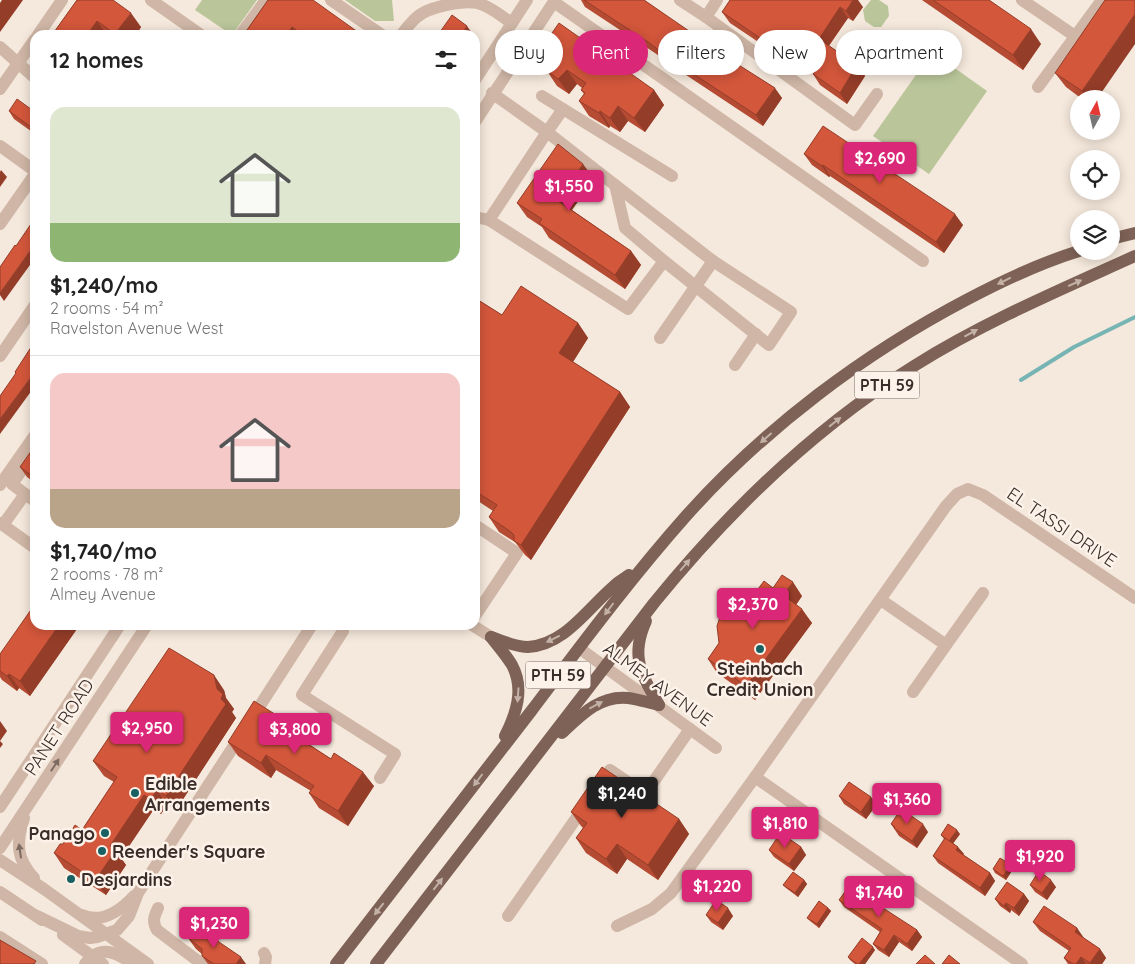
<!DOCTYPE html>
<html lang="en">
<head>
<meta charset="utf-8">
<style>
	:root { --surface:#fff; --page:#f6f6f6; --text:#222; --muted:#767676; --line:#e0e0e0; --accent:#db2777 }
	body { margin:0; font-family:Quicksand,sans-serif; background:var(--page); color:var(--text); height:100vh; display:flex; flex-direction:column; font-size:19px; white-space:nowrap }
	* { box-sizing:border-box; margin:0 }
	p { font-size:16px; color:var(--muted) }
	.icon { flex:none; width:28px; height:28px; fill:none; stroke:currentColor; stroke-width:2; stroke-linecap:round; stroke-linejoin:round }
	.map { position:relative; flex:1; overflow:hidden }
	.sheet { position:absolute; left:30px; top:30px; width:450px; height:600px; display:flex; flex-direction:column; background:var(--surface); border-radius:15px; box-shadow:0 2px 12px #0003 }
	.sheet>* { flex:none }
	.top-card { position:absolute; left:495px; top:30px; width:475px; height:45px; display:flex; gap:10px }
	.needle { width:32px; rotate:8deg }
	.fabs { position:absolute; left:1070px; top:90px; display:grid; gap:10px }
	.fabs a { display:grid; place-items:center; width:50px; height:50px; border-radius:50%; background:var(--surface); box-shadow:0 2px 12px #0003; font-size:25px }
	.price { position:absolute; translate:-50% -42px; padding:0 11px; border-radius:5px; background:var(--accent); color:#fff; font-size:16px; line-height:32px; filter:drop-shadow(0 1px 2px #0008) }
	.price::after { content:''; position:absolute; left:50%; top:30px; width:15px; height:11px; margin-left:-8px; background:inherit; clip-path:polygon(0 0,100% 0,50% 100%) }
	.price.current { background:#222; color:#fff }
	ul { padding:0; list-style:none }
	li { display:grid; align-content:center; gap:10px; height:265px; padding:0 20px }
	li+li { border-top:1px solid var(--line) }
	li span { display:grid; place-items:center; height:155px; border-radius:15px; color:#555 }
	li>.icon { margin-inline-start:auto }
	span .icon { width:90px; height:90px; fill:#fffc; stroke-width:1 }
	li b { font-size:21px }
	h2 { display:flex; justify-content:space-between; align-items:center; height:60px; padding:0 20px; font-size:21px }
	.tag { padding:0 18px; border-radius:22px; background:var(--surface); box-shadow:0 2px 12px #0003; font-size:18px; line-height:45px }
	.tag.current { background:var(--accent); color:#fff }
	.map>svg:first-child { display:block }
	.green { fill:#bac69a }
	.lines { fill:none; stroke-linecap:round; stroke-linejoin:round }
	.stream { stroke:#77b5b4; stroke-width:4 }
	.minor { stroke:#cfb6a6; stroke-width:12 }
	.major { stroke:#7e6257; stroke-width:12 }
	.wall { fill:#b54b33 }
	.shaded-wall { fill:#943d29 }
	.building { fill:#d3573b; stroke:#943d29 }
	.oneway { fill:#c3b1a7 }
	.oneway2 { fill:#7d6a61 }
	.poi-dot { fill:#186061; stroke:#fcf2e9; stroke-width:2 }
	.labels { text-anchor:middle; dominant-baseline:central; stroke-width:5; stroke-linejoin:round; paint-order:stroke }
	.shield { fill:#fcf2e9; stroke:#746762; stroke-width:1 }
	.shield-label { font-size:16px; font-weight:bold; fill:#3a2c28 }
	.street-label { font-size:18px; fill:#3a2c28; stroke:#fcf2e9 }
	.poi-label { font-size:18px; font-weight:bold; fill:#3a2c28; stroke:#fcf2e9; text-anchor:start }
</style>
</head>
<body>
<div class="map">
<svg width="1135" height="964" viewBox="0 0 1135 964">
	<rect width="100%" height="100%" fill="#f5e8dc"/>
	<g class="green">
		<polygon points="202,0 257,0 232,35 195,10"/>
		<polygon points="345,0 392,0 394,21 375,21"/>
		<polygon points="871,0 879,0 888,6 889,16 881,27 874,27 865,21 863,10"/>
		<polygon points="932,52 987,91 929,174 873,136"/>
	</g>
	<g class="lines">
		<polyline class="stream" points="1021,380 1074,347 1135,317"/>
		<g class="minor">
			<polyline points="151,0 201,35"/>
			<polyline points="331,0 382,35"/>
			<polyline points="680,0 706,17 717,0"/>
			<polyline points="1022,0 1075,36"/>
			<polyline points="554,2 923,261"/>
			<polyline points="706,17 855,125 877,94"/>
			<polyline points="38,35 62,0"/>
			<polyline points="240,35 266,0"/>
			<path d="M401,35C406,29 411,22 417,17C428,7 463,0 477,3C490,6 501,16 512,23"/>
			<polyline points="0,47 35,78"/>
			<polyline points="475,80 527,0"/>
			<polyline points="1038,87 1102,0"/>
			<polyline points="0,89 35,39"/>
			<polyline points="563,109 672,176"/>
			<polyline points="475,122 555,0"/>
			<polyline points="0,146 35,171"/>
			<polyline points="615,185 713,261 791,312 769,345 664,261"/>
			<polyline points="475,217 489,220 547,132 492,93"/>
			<polyline points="489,220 628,309 664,261 625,228 615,185 547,132 563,109 542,96"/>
			<polyline points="0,224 35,174"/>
			<polyline points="660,338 713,261"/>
			<polyline points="0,356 35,305"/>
			<polyline points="735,365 756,334"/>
			<polyline points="0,485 35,435"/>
			<polyline points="25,494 12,484 35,451"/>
			<polyline points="0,523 35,548"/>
			<polyline points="3,525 25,494 35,501"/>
			<polyline points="475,525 517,553 475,616"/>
			<polyline points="881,600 946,645 983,593"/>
			<polyline points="472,625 491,637"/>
			<polyline points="343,631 302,695 395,754 380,778"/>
			<polyline points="579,648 716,748"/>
			<polyline points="913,692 946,645"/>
			<polyline points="252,718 312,625"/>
			<polyline points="755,777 1022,964"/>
			<polyline points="600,784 610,770 645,794 690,729"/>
			<polyline points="0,807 120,625"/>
			<path d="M24,818C16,842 16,859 34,878"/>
			<polyline points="0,848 147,625"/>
			<polyline points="0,860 44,889 148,964"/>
			<polyline points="0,892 42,920"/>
			<path d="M158,908C154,917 152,921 157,930L202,964"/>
			<path d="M82,915C102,924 121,910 134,896"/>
			<polyline points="37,916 78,936 90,938 97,937 117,930 129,916 138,893 241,735"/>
			<polyline points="508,916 584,807"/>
			<polyline points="617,926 652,909 671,893 755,777 946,506 957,494 968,489 983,495 1135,598"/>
			<polyline points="63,935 103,964"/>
			<polyline points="0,937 42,964"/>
			<polyline points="264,953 266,957 265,964"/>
			<path d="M85,964C100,944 116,952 133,964"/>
		</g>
		<g class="major">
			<polyline points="1111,239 1135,233"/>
			<path d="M646,621C630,656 641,674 659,705"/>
			<path d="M491,637C503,641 515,647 528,647C565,645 588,608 614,586C618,582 624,579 629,575"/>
			<path d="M491,637C498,646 506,655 512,665C525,689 516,714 505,736"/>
			<path d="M562,733C581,715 600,695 628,698C638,699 649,703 659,705"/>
			<path d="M336,964C402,879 467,794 532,710C582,644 631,578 686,516C765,428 863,354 968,299C1004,280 1040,263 1079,251"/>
			<path d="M376,964L654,603C728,512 814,428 914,366C984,322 1060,290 1135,256"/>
		</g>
	</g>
	<g class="wall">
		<polygon points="77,0 141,27 136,35 52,35"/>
		<polygon points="268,0 362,35 251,35 247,30"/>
		<polygon points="581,0 644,0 782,98 763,126 677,69 655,53 585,7"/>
		<polygon points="922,0 989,0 1041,44 1023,70"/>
		<polygon points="863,7 853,21 848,18 829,46 857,65 865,76 847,104 820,85 813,74 820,63 802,52 793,65 730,23 722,12"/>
		<polygon points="538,53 654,90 664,105 645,132 628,121 620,132 610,126 609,128 589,116 579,101 584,94 581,90 582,88 577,84 569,94 557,86 547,71 549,68"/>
		<polygon points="1055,73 1097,99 1082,99 1066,87"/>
		<polygon points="9,111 35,112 35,134 14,119"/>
		<polygon points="804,154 963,225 944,253 830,176 829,177 812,165"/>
		<polygon points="594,179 572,210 631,251 641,265 625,289 549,238 542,227 527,217 517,203"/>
		<polygon points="475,298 502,315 578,323 588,338 573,362 620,392 630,407 531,560 525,555 515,542 499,532 489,517 493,511 475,499"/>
		<polygon points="35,447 35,483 27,477 20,467"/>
		<polygon points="773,588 802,596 796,605 812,623 755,700 717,673 708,659 752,597"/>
		<polygon points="79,626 30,696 19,688 17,691 2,680 0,677 0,654"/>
		<polygon points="224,690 226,698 234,709 232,712 236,718 176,810 167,805 161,814 154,809 121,858 126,865 106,895 64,868 54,853 63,844 82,830 114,782 104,776 93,761"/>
		<polygon points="299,737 298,738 374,786 348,826 319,808 309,793 311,791 276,770 271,778 238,756 228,742"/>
		<polygon points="874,794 897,795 889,806 877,797"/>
		<polygon points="839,796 877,804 866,819 844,804"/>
		<polygon points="571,812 679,819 689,834 658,880 627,859 617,874 586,853 576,838 583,828 581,826"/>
		<polygon points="891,824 928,832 917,848 899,836"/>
		<polygon points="960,834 953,843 964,854 963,855 990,873 995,881 985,896 938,863 933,856 944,839 941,835"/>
		<polygon points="787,840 801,847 806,855 794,871 774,857 769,850"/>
		<polygon points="993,869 1013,869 1006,880 995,873"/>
		<polygon points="804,880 807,884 798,897 786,888 783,885"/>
		<polygon points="1030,885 1056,887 1047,900 1035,892"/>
		<polygon points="1024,894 1029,901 1019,916 1011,910 1010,913 1000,906 995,899"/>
		<polygon points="839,900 917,930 922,937 912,951 899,942 889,957 878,950 873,944 880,932 844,907"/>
		<polygon points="828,908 831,911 819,928 810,921 807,918"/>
		<polygon points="706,915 733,916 723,930 711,922"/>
		<polygon points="1033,922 1077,928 1083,938 1100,949 1106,958 1102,964 1068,964 1064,958 1069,951 1040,931"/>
		<polygon points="188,938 246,964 208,964 202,956 202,954 196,949"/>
		<polygon points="875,950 865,964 855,964 850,960 848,957"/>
	</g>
	<g class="shaded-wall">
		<polygon points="2,0 23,0 0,32 0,3"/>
		<polygon points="853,0 858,0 863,7 853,21 846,11"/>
		<polygon points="840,7 848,18 826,49 819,39"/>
		<polygon points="131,13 141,27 136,35 116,35 115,34"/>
		<polygon points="1135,14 1135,44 1097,99 1088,99 1082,91"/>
		<polygon points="97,21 107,35 87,35"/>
		<polygon points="467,26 472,33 471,35 461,35"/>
		<polygon points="292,27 298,35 287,35"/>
		<polygon points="1031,29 1041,44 1023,70 1013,55"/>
		<polygon points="795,41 802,52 793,65 785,55"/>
		<polygon points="857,65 865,76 847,104 840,93"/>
		<polygon points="567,70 577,84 569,94 558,79"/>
		<polygon points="775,88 782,98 763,126 756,115"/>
		<polygon points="654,90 664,105 645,132 634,118"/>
		<polygon points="618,106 628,121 620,132 610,118"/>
		<polygon points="600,111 610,126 609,128 599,113"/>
		<polygon points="583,164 594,179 568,215 558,201"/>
		<polygon points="823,165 830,176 829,177 822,166"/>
		<polygon points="1,170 7,177 0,187 0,172"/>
		<polygon points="955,214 963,225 944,253 936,242"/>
		<polygon points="35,244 35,258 4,301 0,295 0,293"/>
		<polygon points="631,251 641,265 625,289 615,275"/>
		<polygon points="578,323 588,338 569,368 559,353"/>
		<polygon points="35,372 35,386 0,434 0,419"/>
		<polygon points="620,392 630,407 531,560 521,545"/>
		<polygon points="793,582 802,596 793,609 783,595"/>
		<polygon points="802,609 812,623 755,700 746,686"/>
		<polygon points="59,625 78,625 79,626 30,696 20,681"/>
		<polygon points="9,674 19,688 17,691 7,676"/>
		<polygon points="214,675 224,690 226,698 234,709 232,712 236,718 176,810 166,796 221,699 217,689"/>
		<polygon points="0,721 7,731 0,741 3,744 0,748"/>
		<polygon points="289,723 299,737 295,744 285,729"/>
		<polygon points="266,755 276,770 271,778 261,763"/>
		<polygon points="363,772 374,786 348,826 338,811"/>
		<polygon points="157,790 167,805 161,814 151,799"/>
		<polygon points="894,792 897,795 889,806 886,802"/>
		<polygon points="144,795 154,809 121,858 126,865 106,895 95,881 110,846"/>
		<polygon points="871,797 877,804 866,819 861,812"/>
		<polygon points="679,819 689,834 658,880 648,865"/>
		<polygon points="923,824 928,832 917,848 912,841"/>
		<polygon points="957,830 960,834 952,845 949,841"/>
		<polygon points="617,844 627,859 617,874 606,859"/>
		<polygon points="801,847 806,855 794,871 789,864"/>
		<polygon points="958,847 964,854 961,858 956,850"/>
		<polygon points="1011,865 1013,869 1006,880 1003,876"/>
		<polygon points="990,873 995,881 985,896 980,888"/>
		<polygon points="804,880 807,884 798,897 795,893"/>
		<polygon points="1051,880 1056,887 1047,900 1042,893"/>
		<polygon points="1024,894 1029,901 1019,916 1014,908"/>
		<polygon points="1006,903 1011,910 1010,913 1004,906"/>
		<polygon points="728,908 733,916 723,930 718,923"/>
		<polygon points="828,908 831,911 819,928 817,924"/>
		<polygon points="1077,928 1084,938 1075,932"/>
		<polygon points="917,930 922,937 912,951 907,944"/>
		<polygon points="894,935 899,942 889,957 884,950"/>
		<polygon points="873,947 875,950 865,964 859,964"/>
		<polygon points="1100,949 1106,958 1102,964 1091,964 1090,963"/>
		<polygon points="241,957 246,964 236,964"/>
		<polygon points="1081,957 1086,964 1076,964"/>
	</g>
	<g class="building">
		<polygon points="77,0 113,0 131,13 115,34 97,21 87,35 52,35"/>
		<polygon points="268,0 313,0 362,35 303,35 292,27 287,35 255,35 247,30"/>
		<polygon points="584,0 644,0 734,62 775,88 756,115 669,58 648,42"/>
		<polygon points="730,0 853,0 846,11 840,7 819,39 857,65 840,93 813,74 823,60 795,41 785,55 722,12"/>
		<polygon points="933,0 989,0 1031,29 1013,55"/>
		<polygon points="1105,0 1135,0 1135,14 1082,91 1055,73"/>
		<polygon points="452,15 467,26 461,35 434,35 437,31 440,32"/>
		<polygon points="559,23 654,90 634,118 618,106 610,118 600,111 599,113 579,101 585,93 581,90 586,83 567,70 558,79 547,71 553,63 538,53"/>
		<polygon points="17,99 35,112 35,130 9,111"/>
		<polygon points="823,126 955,214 936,242 823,165 822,166 804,154"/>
		<polygon points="558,144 583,164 558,201 631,251 615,275 539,223 542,219 517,203"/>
		<polygon points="35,218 35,244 0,293 0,267 15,245 16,246"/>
		<polygon points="521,286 578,323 559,353 620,392 521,545 514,541 514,535 511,532 489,517 497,505 475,491 475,298 502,315"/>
		<polygon points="35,341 35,372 0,419 0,396 16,373 15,372"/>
		<polygon points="34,447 35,447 35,478 20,467"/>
		<polygon points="782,575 793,582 783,595 802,609 746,686 708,659 719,643 717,626 722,611 735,600 752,597 764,581 773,588"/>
		<polygon points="35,604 35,625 59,625 20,681 9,674 7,676 0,671 0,654"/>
		<polygon points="169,648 214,675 217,689 223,694 221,699 226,704 166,796 157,790 151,799 144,795 110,846 116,850 95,881 54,853 60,844 63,844 75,825 82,830 117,777 93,761"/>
		<polygon points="254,701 289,723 285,729 331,759 334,753 363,772 338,811 309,793 314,786 266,755 261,763 228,742"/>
		<polygon points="602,767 679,819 648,865 617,844 606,859 576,838 587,823 571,812"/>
		<polygon points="849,782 871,797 861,812 839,796"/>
		<polygon points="882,783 894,792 886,802 874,794"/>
		<polygon points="901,809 923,824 912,841 894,828 895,827 891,824"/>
		<polygon points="948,824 957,830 949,841 941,835"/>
		<polygon points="779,835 787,840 788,838 801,847 789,864 769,850"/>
		<polygon points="945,838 958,847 956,850 990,873 980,888 933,856"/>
		<polygon points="1000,858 1011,865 1003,876 993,869"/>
		<polygon points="1039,871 1051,880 1042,893 1030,885"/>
		<polygon points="793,872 804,880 795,893 783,885"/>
		<polygon points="1007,882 1024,894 1014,908 1006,903 1004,906 995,899"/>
		<polygon points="849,886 917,930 907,944 894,935 884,950 873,944 882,929 839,900"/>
		<polygon points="716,900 728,908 718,923 706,915"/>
		<polygon points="819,901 828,908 817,924 807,918"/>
		<polygon points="1044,906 1077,928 1075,932 1100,949 1090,963 1081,957 1076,964 1073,964 1064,958 1071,948 1033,922"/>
		<polygon points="197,927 241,957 236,964 214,964 202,956 202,949 188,938"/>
		<polygon points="862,938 873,947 859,964 857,964 848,957"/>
		<polygon points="0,940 36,961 34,964 0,964"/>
		<polygon points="925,955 935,964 916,964"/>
		<polygon points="949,955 960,964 942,964"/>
	</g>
	<defs><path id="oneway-solid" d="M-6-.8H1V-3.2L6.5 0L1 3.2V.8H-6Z" transform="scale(1.25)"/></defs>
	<g class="oneway">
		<use href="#oneway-solid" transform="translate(1004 281) rotate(154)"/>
		<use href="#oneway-solid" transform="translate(1075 283) rotate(-24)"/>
		<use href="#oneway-solid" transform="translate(971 333) rotate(-29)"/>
		<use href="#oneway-solid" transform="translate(835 422) rotate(-38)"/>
		<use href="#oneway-solid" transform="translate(766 438) rotate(139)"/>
		<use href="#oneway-solid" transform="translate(685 565) rotate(-49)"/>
		<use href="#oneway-solid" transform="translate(609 609) rotate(127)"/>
		<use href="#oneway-solid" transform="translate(553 639) rotate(154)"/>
		<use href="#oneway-solid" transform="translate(518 695) rotate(94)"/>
		<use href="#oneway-solid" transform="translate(596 705) rotate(-28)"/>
		<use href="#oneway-solid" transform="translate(478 780) rotate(127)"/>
		<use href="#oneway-solid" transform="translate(438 884) rotate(-52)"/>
		<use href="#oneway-solid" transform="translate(379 909) rotate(128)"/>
	</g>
	<g class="oneway2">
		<use href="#oneway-solid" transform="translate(55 765) rotate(-57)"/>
		<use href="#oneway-solid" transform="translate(20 851) rotate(-98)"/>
	</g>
	<g class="poi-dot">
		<circle cx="760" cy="649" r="5"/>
		<circle cx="135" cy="793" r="5"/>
		<circle cx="105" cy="833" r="5"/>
		<circle cx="102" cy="851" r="5"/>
		<circle cx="71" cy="879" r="5"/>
	</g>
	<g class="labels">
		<g class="shield">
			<rect x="854.5" y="371.5" width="65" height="27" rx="4"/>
			<rect x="525.5" y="661.5" width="65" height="27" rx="4"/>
		</g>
		<g class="shield-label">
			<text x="887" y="385">PTH 59</text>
			<text x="558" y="675">PTH 59</text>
		</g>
		<g class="street-label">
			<text transform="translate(1062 527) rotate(34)">EL TASSI DRIVE</text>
			<text transform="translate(658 684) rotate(36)">ALMEY AVENUE</text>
			<text transform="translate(59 727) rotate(-57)">PANET ROAD</text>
		</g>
		<g class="poi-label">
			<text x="760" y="668" text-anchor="middle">Steinbach<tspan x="760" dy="21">Credit Union</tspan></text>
			<text x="145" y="783">Edible<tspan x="145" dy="21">Arrangements</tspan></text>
			<text x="95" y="833" text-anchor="end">Panago</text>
			<text x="112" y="851">Reender's Square</text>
			<text x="81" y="879">Desjardins</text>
		</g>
	</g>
</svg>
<div class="fabs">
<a><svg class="needle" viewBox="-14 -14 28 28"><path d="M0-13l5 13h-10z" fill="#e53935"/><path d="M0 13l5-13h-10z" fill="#767676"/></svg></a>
<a><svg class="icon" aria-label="locate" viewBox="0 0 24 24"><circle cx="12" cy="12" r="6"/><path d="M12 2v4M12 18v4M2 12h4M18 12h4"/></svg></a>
<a><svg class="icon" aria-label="layers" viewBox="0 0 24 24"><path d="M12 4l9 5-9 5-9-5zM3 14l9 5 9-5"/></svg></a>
</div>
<b class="price" style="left:880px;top:184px">$2,690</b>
<b class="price" style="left:569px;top:212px">$1,550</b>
<b class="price" style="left:753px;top:630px">$2,370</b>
<b class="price" style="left:147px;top:754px">$2,950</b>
<b class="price" style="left:295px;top:755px">$3,800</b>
<b class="price current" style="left:622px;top:819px">$1,240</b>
<b class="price" style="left:907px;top:825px">$1,360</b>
<b class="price" style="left:785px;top:849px">$1,810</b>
<b class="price" style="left:1040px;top:882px">$1,920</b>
<b class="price" style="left:717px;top:912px">$1,220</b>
<b class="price" style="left:879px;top:918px">$1,740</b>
<b class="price" style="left:214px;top:949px">$1,230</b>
<div class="top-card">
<a class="tag">Buy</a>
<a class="tag current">Rent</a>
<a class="tag">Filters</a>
<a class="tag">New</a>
<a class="tag">Apartment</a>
</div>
<section class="sheet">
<h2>12 homes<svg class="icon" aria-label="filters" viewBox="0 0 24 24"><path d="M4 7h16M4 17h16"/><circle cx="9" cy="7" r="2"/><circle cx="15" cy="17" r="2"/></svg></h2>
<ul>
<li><span style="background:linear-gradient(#dfe7d0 75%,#8fb573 0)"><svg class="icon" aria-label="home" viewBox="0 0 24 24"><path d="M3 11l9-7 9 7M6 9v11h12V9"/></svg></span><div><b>$1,240/mo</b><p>2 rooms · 54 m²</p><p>Ravelston Avenue West</p></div></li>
<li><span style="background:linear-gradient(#f6c9c9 75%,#b9a48a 0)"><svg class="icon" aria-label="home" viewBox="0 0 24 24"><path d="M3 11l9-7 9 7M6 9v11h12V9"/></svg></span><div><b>$1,740/mo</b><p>2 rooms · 78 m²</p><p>Almey Avenue</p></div></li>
</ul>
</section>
</div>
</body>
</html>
